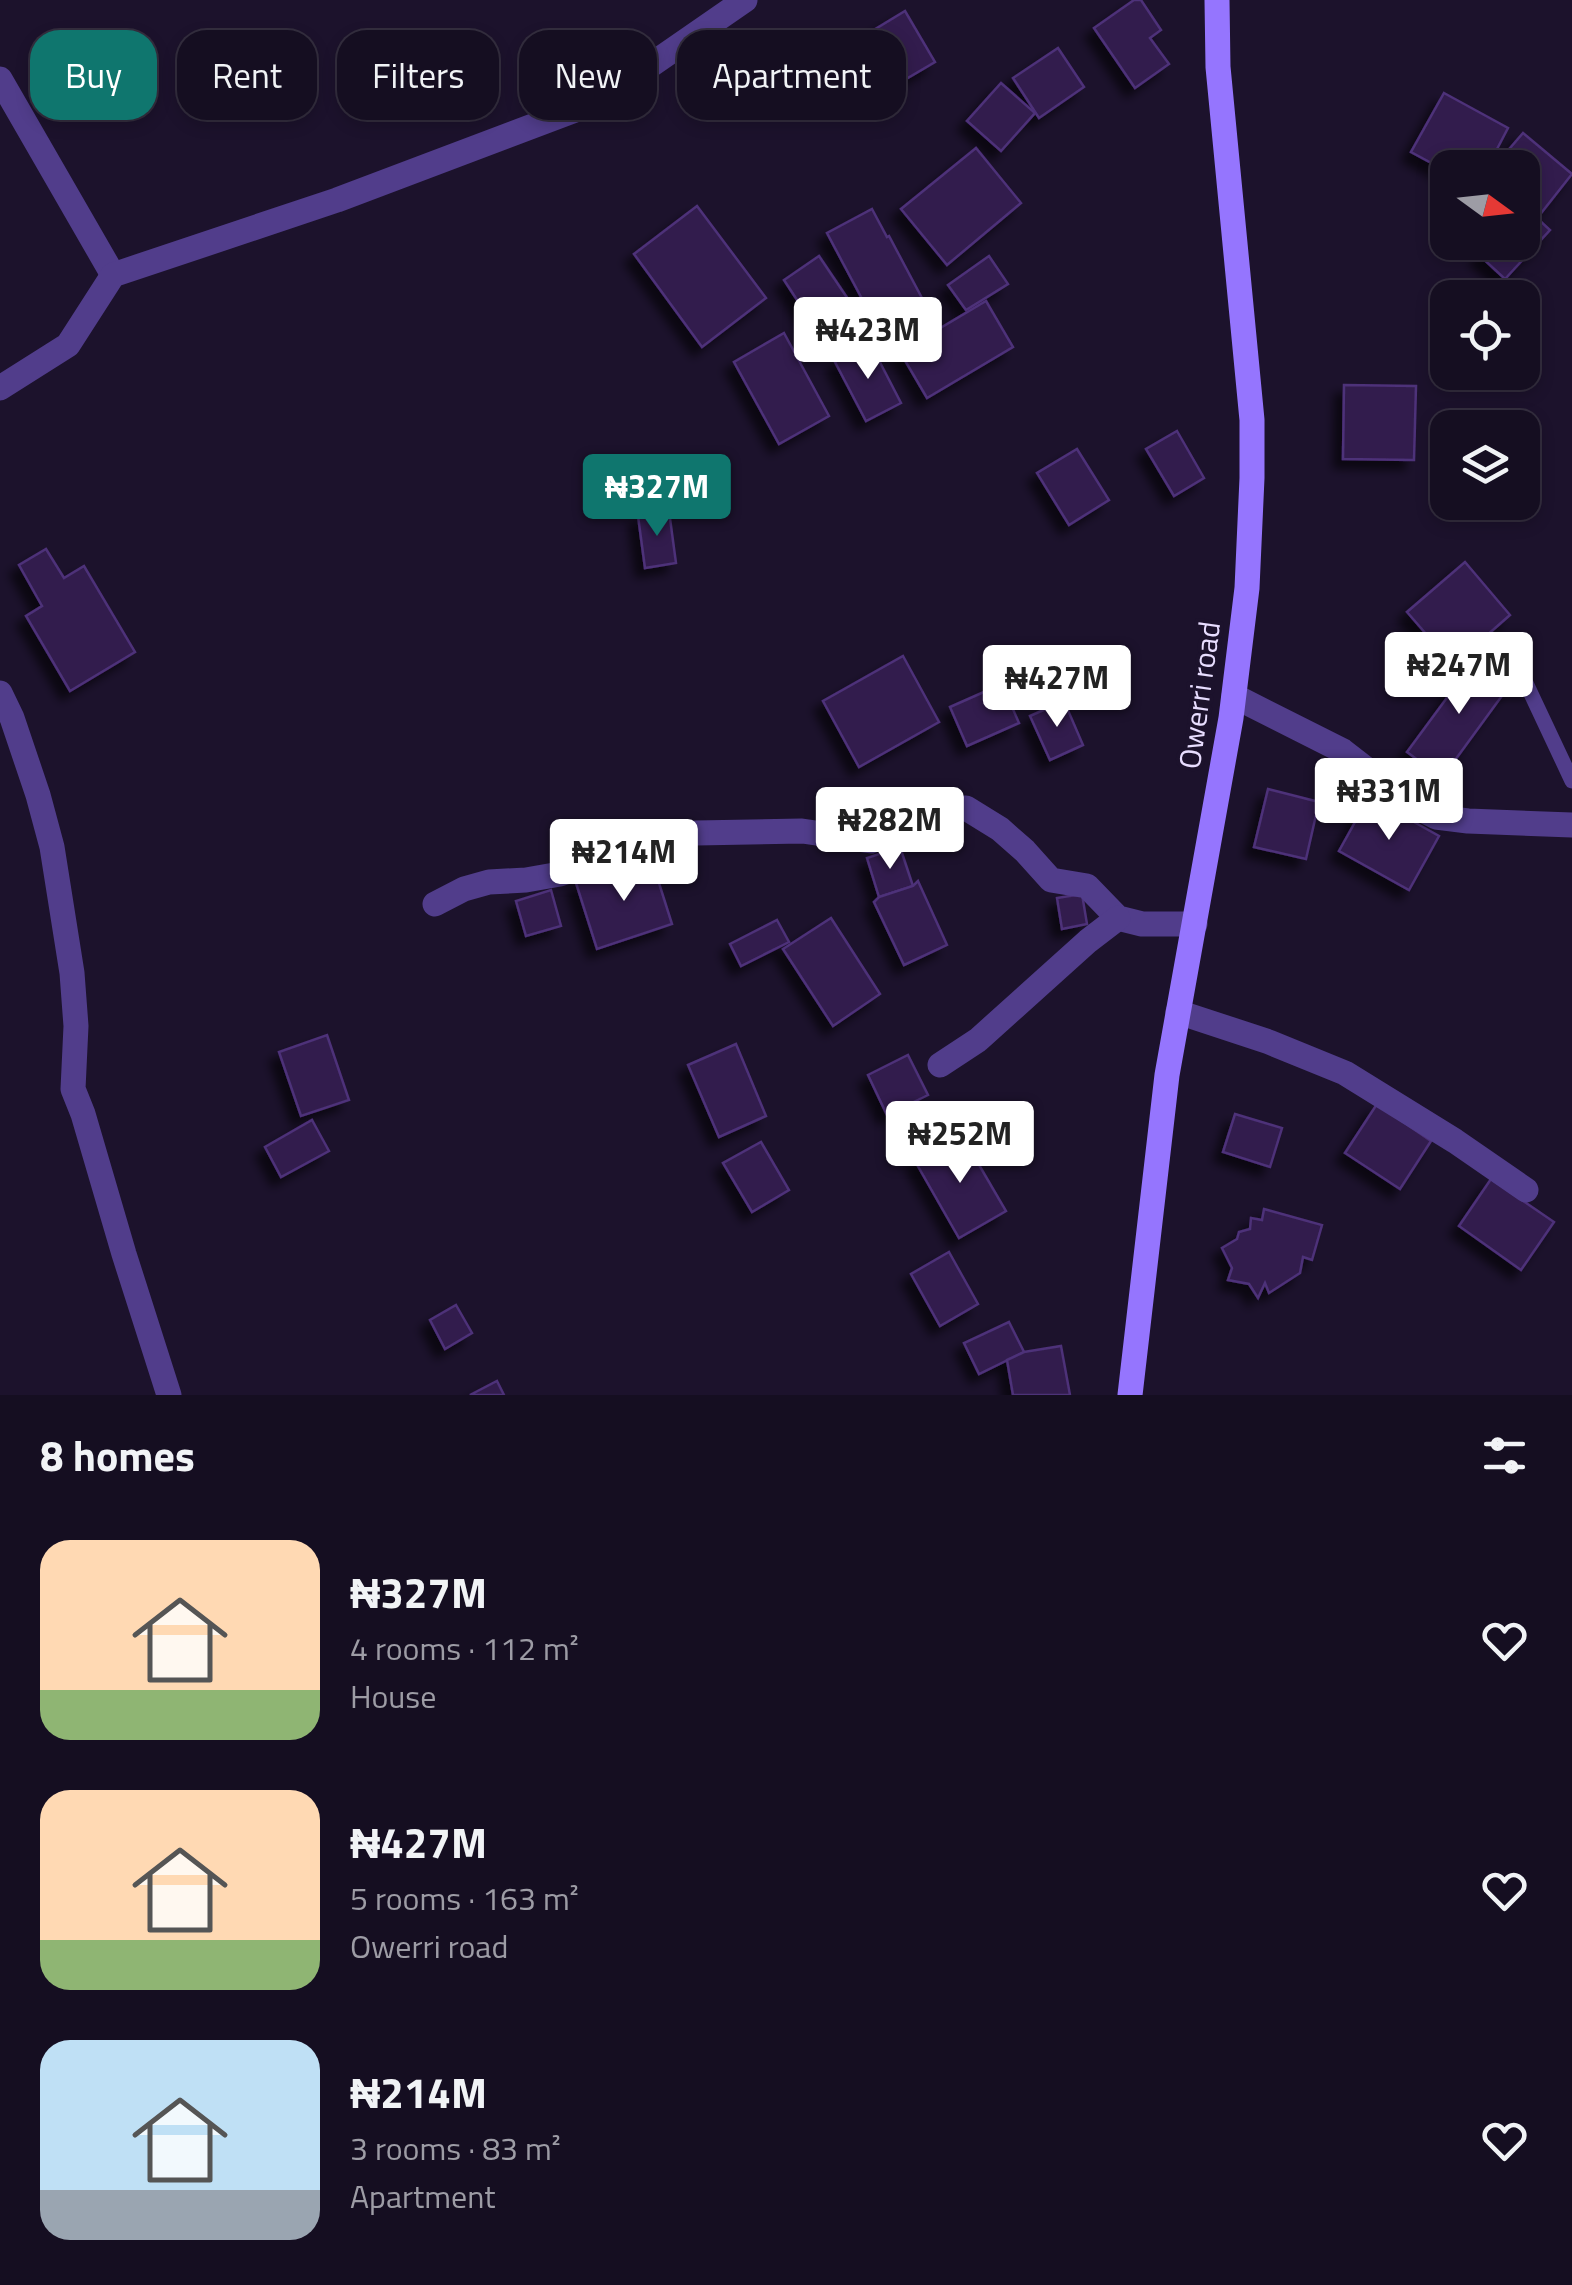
<!DOCTYPE html>
<html lang="en">
<head>
<meta charset="utf-8">
<style>
	:root { --surface:#150e21; --page:#1e172a; --text:#f1f3f6; --muted:#9d9ca5; --line:#342e3f; --accent:#0f766e }
	body { margin:0; font-family:"Titillium Web",sans-serif; background:var(--page); color:var(--text); height:100vh; display:flex; flex-direction:column; font-size:38px; white-space:nowrap }
	* { box-sizing:border-box; margin:0 }
	p { font-size:32px; color:var(--muted) }
	.icon { flex:none; width:55px; height:55px; fill:none; stroke:currentColor; stroke-width:2; stroke-linecap:round; stroke-linejoin:round }
	.map { position:relative; height:1395px; overflow:hidden }
	.panel { display:flex; flex-direction:column; background:var(--surface); flex:1 }
	.panel>* { flex:none }
	.guide { position:absolute; left:30px; top:30px; width:1000px; height:90px; display:flex; gap:20px }
	.needle { width:65px; rotate:105deg }
	.controls { position:absolute; left:1430px; top:150px; display:grid; gap:20px }
	.controls a { display:grid; place-items:center; width:110px; height:110px; border-radius:20px; background:var(--surface); box-shadow:0 5px 15px #0003,0 0 0 2px var(--line); font-size:50px }
	.price { position:absolute; translate:-50% -85px; padding:0 22px; border-radius:10px; background:#fff; color:#222; font-size:32px; line-height:65px; filter:drop-shadow(0 2px 5px #0008) }
	.price::after { content:''; position:absolute; left:50%; top:60px; width:30px; height:22px; margin-left:-15px; background:inherit; clip-path:polygon(0 0,100% 0,50% 100%) }
	.price.on { background:var(--accent); color:#fff }
	ul { padding:0; list-style:none }
	li { display:flex; align-items:center; gap:30px; height:250px; padding:0 40px }
	li span { display:grid; place-items:center; flex:none; width:280px; height:200px; border-radius:30px; color:#555 }
	li>.icon { margin-inline-start:auto }
	span .icon { width:120px; height:120px; fill:#fffc; stroke-width:1 }
	li b { font-size:42px }
	h2 { display:flex; justify-content:space-between; align-items:center; height:120px; padding:0 40px; font-size:42px }
	.chip { padding:0 35px; border-radius:30px; background:var(--surface); box-shadow:0 5px 15px #0003,0 0 0 2px var(--line); font-size:35px; line-height:90px }
	.chip.on { background:var(--accent); color:#fff }
	.map>svg:first-child { display:block }
	.building { fill:#311e4d; stroke:#4e3079; stroke-width:2.5; filter:url(#shadow) }
	.lines { fill:none; stroke-linecap:round; stroke-linejoin:round }
	.lane { stroke:#513d8b; stroke-width:15 }
	.street { stroke:#513d8b; stroke-width:25 }
	.secondary { stroke:#9575fe; stroke-width:25 }
	.labels { text-anchor:middle; dominant-baseline:central; stroke-width:8; stroke-linejoin:round; paint-order:stroke }
	.street-label { font-size:30px; fill:#e8ddff; stroke:#1c122c }
</style>
</head>
<body>
<div class="map">
<svg width="1572" height="1395" viewBox="0 0 1572 1395">
	<defs>
		<filter id="shadow"><feDropShadow dx="-9" dy="9" stdDeviation="5" flood-color="#0009"/></filter>
	</defs>
	<rect width="100%" height="100%" fill="#1c122c"/>
	<g class="building">
		<polygon points="1134,0 1141,0 1161,30 1150,38 1169,64 1135,88 1094,28"/>
		<polygon points="905,11 935,62 865,103 836,53"/>
		<polygon points="1058,48 1084,87 1039,118 1013,78"/>
		<polygon points="1001,83 1035,113 1001,151 967,121"/>
		<polygon points="1444,93 1508,128 1487,168 1448,168 1448,172 1411,152"/>
		<polygon points="1523,133 1572,174 1542,212 1522,196 1522,168 1493,168"/>
		<polygon points="976,148 1021,203 947,265 901,209"/>
		<polygon points="697,206 766,298 702,347 634,254"/>
		<polygon points="1525,207 1550,230 1505,279 1479,255 1491,242 1522,242 1522,209"/>
		<polygon points="872,209 887,237 889,236 932,317 885,342 827,233"/>
		<polygon points="819,256 854,308 818,332 784,280"/>
		<polygon points="989,256 1008,284 966,310 948,285"/>
		<polygon points="986,301 1013,347 927,398 900,352"/>
		<polygon points="784,333 829,416 779,444 734,362"/>
		<polygon points="870,343 901,403 866,421 835,362"/>
		<polygon points="1344,385 1416,386 1414,460 1343,459"/>
		<polygon points="1177,431 1204,478 1174,496 1146,449"/>
		<polygon points="1077,449 1109,500 1069,525 1037,473"/>
		<polygon points="669,511 676,563 645,568 638,516"/>
		<polygon points="46,549 64,578 84,566 135,652 70,691 26,616 42,606 19,565"/>
		<polygon points="1465,562 1510,615 1453,665 1407,612"/>
		<polygon points="903,656 939,722 859,767 823,701"/>
		<polygon points="1477,657 1512,682 1442,778 1407,752"/>
		<polygon points="1002,684 1019,723 967,746 950,707"/>
		<polygon points="1064,701 1083,745 1050,760 1030,716"/>
		<polygon points="1268,789 1319,802 1306,859 1254,847"/>
		<polygon points="1369,797 1439,836 1409,890 1339,851"/>
		<polygon points="900,847 913,886 879,897 867,858"/>
		<polygon points="651,858 672,924 597,949 576,883"/>
		<polygon points="918,881 947,945 904,965 874,902 879,897 913,886"/>
		<polygon points="551,890 561,926 526,936 516,901"/>
		<polygon points="1082,894 1087,924 1062,929 1057,898"/>
		<polygon points="831,918 880,994 833,1026 783,949"/>
		<polygon points="777,920 789,942 741,966 730,944"/>
		<polygon points="327,1035 349,1100 301,1116 279,1052"/>
		<polygon points="736,1044 766,1116 719,1137 688,1065"/>
		<polygon points="908,1055 928,1095 887,1115 868,1075"/>
		<polygon points="1377,1104 1431,1141 1400,1189 1345,1153"/>
		<polygon points="1235,1114 1282,1128 1270,1167 1223,1152"/>
		<polygon points="312,1120 329,1151 281,1177 265,1147"/>
		<polygon points="961,1134 1006,1211 959,1238 915,1161"/>
		<polygon points="761,1142 789,1190 752,1212 723,1163"/>
		<polygon points="1491,1179 1554,1222 1521,1270 1459,1226"/>
		<polygon points="1264,1209 1322,1225 1312,1260 1303,1257 1300,1273 1269,1293 1265,1283 1258,1298 1249,1284 1228,1280 1232,1268 1222,1248 1237,1239 1239,1232 1250,1229 1251,1218 1262,1220"/>
		<polygon points="949,1252 978,1304 940,1326 911,1274"/>
		<polygon points="456,1305 472,1333 445,1349 430,1320"/>
		<polygon points="1009,1322 1024,1352 979,1374 964,1343"/>
		<polygon points="1061,1346 1070,1395 1013,1395 1007,1360 1024,1352"/>
		<polygon points="497,1381 504,1395 470,1395"/>
	</g>
	<g class="lines">
		<polyline class="lane" points="1510,649 1572,781"/>
		<g class="street">
			<polyline points="0,79 113,275"/>
			<polyline points="0,388 68,345 113,275 337,200 599,101 745,0"/>
			<polyline points="0,693 12,718 38,795 52,847 72,973 76,1026 73,1089 83,1114 124,1254 169,1395"/>
			<polyline points="1234,696 1343,751 1411,804 1436,817 1468,821 1572,825"/>
			<polyline points="435,904 464,889 489,882 526,880 560,874 642,846 696,833 802,831 871,841 953,809 966,808 1000,829 1025,851 1051,880 1087,886 1118,918 1142,924 1195,924"/>
			<polyline points="1178,1012 1269,1042 1345,1073 1455,1141 1526,1190"/>
			<polyline points="940,1065 978,1040 1088,941 1118,918"/>
		</g>
		<polyline class="secondary" points="1130,1395 1167,1075 1231,718 1247,588 1252,478 1252,420 1218,67 1217,0"/>
	</g>
	<g class="labels">
		<g class="street-label">
			<text transform="translate(1199 695) rotate(-82)">Owerri road</text>
		</g>
	</g>
</svg>
<div class="controls">
<a><svg class="needle" viewBox="-14 -14 28 28"><path d="M0-13l5 13h-10z" fill="#e53935"/><path d="M0 13l5-13h-10z" fill="#9d9ca5"/></svg></a>
<a><svg class="icon" aria-label="locate" viewBox="0 0 24 24"><circle cx="12" cy="12" r="6"/><path d="M12 2v4M12 18v4M2 12h4M18 12h4"/></svg></a>
<a><svg class="icon" aria-label="layers" viewBox="0 0 24 24"><path d="M12 4l9 5-9 5-9-5zM3 14l9 5 9-5"/></svg></a>
</div>
<b class="price" style="left:868px;top:382px">₦423M</b>
<b class="price on" style="left:657px;top:539px">₦327M</b>
<b class="price" style="left:1459px;top:717px">₦247M</b>
<b class="price" style="left:1057px;top:730px">₦427M</b>
<b class="price" style="left:1389px;top:843px">₦331M</b>
<b class="price" style="left:890px;top:872px">₦282M</b>
<b class="price" style="left:624px;top:904px">₦214M</b>
<b class="price" style="left:960px;top:1186px">₦252M</b>
<div class="guide">
<a class="chip on">Buy</a>
<a class="chip">Rent</a>
<a class="chip">Filters</a>
<a class="chip">New</a>
<a class="chip">Apartment</a>
</div>
</div>
<section class="panel">
<h2>8 homes<svg class="icon" aria-label="filters" viewBox="0 0 24 24"><path d="M4 7h16M4 17h16"/><circle cx="9" cy="7" r="2"/><circle cx="15" cy="17" r="2"/></svg></h2>
<ul>
<li><span style="background:linear-gradient(#ffd9b3 75%,#8fb573 0)"><svg class="icon" aria-label="home" viewBox="0 0 24 24"><path d="M3 11l9-7 9 7M6 9v11h12V9"/></svg></span><div><b>₦327M</b><p>4 rooms · 112 m²</p><p>House</p></div><svg class="icon" aria-label="heart" viewBox="0 0 24 24"><path d="M12 20l-8-8c-3-5 5-10 8-4 3-6 11-1 8 4z"/></svg></li>
<li><span style="background:linear-gradient(#ffd9b3 75%,#8fb573 0)"><svg class="icon" aria-label="home" viewBox="0 0 24 24"><path d="M3 11l9-7 9 7M6 9v11h12V9"/></svg></span><div><b>₦427M</b><p>5 rooms · 163 m²</p><p>Owerri road</p></div><svg class="icon" aria-label="heart" viewBox="0 0 24 24"><path d="M12 20l-8-8c-3-5 5-10 8-4 3-6 11-1 8 4z"/></svg></li>
<li><span style="background:linear-gradient(#bfe0f5 75%,#9aa5b1 0)"><svg class="icon" aria-label="home" viewBox="0 0 24 24"><path d="M3 11l9-7 9 7M6 9v11h12V9"/></svg></span><div><b>₦214M</b><p>3 rooms · 83 m²</p><p>Apartment</p></div><svg class="icon" aria-label="heart" viewBox="0 0 24 24"><path d="M12 20l-8-8c-3-5 5-10 8-4 3-6 11-1 8 4z"/></svg></li>
</ul>
</section>
</body>
</html>
